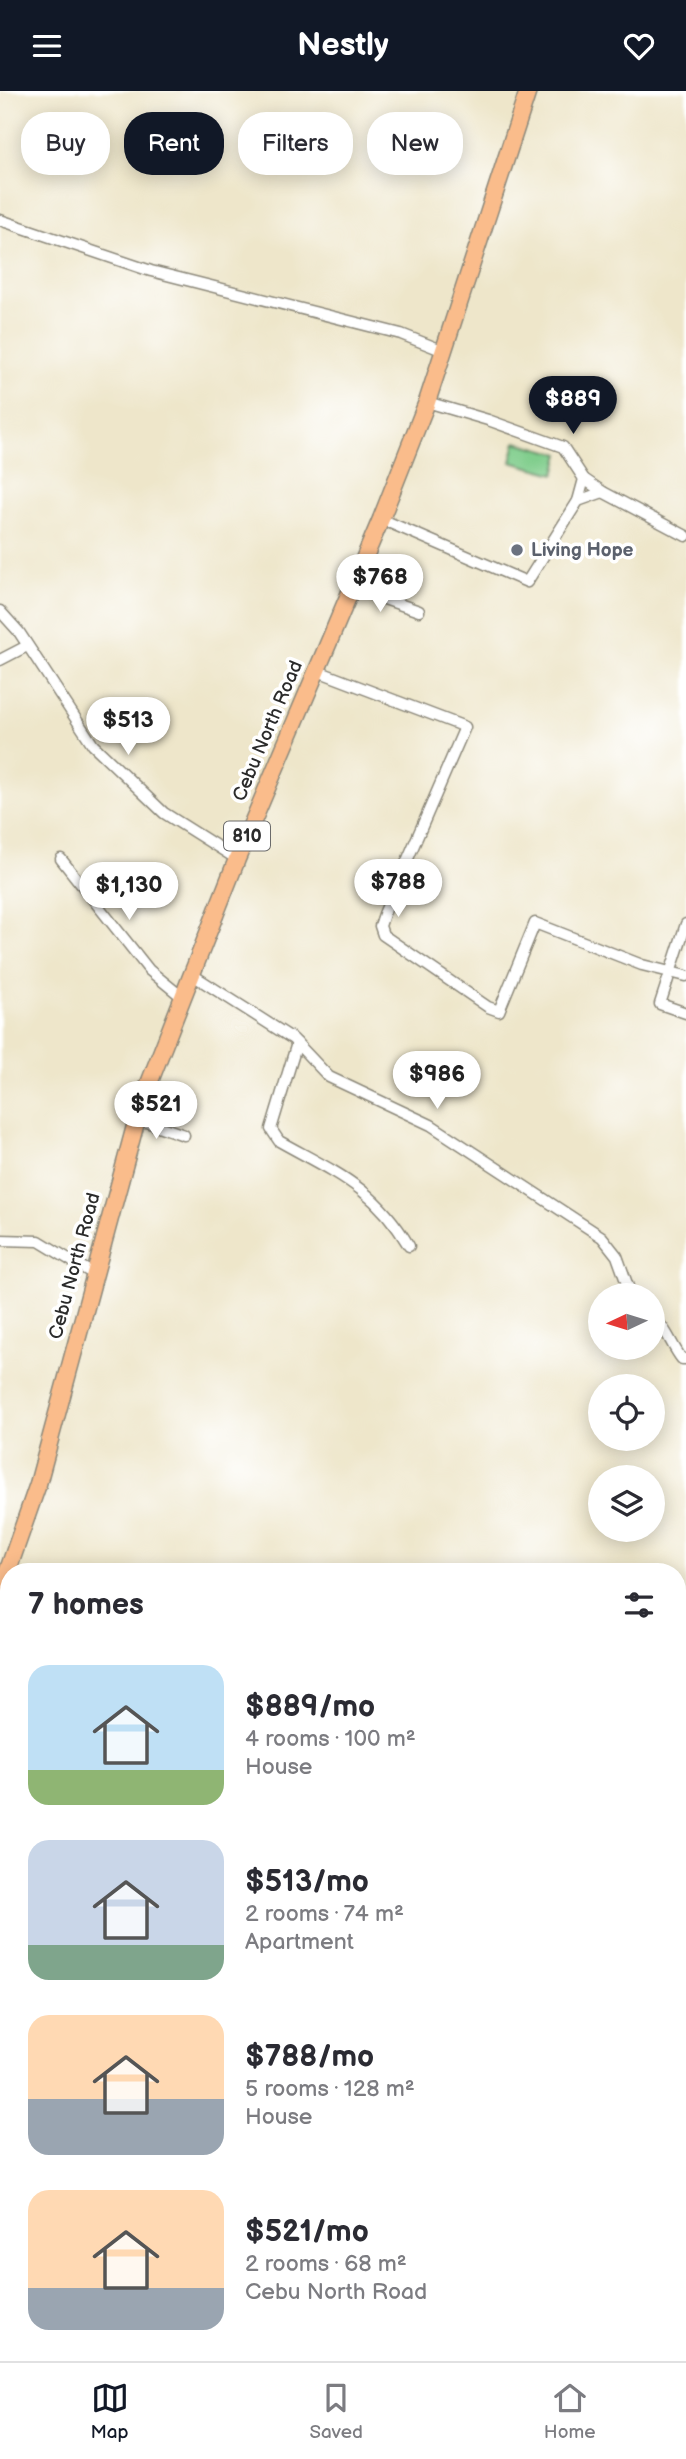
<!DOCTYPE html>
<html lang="en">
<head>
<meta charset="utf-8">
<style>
	:root { --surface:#fff; --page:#f2f2f3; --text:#2b2b33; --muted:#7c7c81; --line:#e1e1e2; --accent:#111827 }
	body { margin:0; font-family:"Balsamiq Sans",sans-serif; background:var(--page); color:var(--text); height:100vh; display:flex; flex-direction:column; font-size:26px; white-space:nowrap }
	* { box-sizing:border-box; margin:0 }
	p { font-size:23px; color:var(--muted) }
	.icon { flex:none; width:38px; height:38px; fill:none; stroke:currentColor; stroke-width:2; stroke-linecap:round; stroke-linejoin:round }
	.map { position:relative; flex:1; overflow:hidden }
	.sheet { position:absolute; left:0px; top:1472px; width:686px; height:800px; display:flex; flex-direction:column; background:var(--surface); border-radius:28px 28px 0 0; box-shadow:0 4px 18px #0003 }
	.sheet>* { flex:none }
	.top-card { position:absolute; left:21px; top:21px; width:644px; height:63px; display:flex; gap:14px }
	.needle { width:46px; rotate:266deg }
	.fabs { position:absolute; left:588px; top:1192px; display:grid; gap:14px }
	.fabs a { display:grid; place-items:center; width:77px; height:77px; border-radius:50%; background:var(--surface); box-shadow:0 4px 18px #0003; font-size:35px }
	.price { position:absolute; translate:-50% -60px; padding:0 16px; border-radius:24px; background:#fff; color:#222; font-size:23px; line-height:46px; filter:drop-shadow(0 2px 4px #0008) }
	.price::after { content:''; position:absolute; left:50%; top:42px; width:21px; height:16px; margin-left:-10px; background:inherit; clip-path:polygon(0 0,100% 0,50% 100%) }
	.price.current { background:var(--accent); color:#fff }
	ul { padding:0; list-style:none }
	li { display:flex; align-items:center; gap:21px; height:175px; padding:0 28px }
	li span { display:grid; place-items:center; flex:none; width:196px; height:140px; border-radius:21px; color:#555 }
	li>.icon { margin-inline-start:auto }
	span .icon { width:84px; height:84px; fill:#fffc; stroke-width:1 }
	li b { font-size:30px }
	h2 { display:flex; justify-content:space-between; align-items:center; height:84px; padding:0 28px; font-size:30px }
	.chip { padding:0 24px; border-radius:28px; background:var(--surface); box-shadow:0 4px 18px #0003; font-size:24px; line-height:63px }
	.chip.current { background:var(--accent); color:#fff }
	header { display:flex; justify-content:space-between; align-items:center; height:91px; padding:0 28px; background:var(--accent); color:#fff; font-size:32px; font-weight:700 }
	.tab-bar { display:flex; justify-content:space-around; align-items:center; height:98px; border-top:2px solid var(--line); background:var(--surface); font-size:19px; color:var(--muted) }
	.tab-bar a { display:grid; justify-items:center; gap:4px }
	.tab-bar .current { color:var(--accent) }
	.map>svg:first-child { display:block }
	.green { fill:#81ce8d; stroke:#567c5c; stroke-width:2 }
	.water { fill:#44b3bd; stroke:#386f74; stroke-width:2 }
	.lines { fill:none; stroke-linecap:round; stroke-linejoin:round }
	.minor-casing { stroke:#8c887a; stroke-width:13 }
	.secondary-casing { stroke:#8c887a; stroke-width:16 }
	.trunk-casing { stroke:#8c887a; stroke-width:19 }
	.minor { stroke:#fff; stroke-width:10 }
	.secondary { stroke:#fde4d1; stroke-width:12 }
	.trunk { stroke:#fabc8b; stroke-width:16 }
	.worship-dot { fill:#6b7280; stroke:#fff; stroke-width:2.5 }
	.labels { text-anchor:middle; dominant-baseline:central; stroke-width:7; stroke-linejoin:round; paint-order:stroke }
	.shield { fill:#fff; stroke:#6b6b6b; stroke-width:2 }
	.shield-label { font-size:18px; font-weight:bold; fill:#2b2b2b }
	.worship-label { font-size:19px; font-weight:bold; fill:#5b616d; stroke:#fff; text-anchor:start }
	.street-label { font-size:19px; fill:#2b2b2b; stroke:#fff }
</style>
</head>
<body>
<header><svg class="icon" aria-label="menu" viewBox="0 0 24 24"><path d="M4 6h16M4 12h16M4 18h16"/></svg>Nestly<svg class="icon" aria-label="heart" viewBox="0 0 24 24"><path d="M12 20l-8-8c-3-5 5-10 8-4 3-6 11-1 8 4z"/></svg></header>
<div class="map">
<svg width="686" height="2270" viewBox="0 0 686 2270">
	<rect width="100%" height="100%" fill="#fff"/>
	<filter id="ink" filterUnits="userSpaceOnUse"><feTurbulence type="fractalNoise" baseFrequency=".0143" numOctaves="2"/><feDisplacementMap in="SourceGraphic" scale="14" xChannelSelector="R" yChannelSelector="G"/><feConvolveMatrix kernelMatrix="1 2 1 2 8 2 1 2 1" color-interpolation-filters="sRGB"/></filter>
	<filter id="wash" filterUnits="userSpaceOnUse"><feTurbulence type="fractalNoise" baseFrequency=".00686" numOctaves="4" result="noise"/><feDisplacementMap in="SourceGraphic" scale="28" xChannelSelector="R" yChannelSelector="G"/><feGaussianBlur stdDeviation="1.57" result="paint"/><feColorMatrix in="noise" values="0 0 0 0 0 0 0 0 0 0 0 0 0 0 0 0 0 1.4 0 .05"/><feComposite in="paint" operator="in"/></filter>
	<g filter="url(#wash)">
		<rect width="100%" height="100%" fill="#eee6ca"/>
		<g class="green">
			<polygon points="516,351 560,363 555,383 511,371"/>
			<polygon points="677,1794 686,1797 686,1829 677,1842"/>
			<polygon points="686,1903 686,1958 677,1960 677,1904"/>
			<polygon points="686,1968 686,2039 677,2042 677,1970"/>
		</g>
		<polygon class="water" points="686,2113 686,2270 33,2270 32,2263 677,2263 677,2117"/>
	</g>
	<g filter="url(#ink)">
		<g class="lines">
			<defs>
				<g id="minor">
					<polyline points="0,129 151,180 401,243 444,260"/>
					<polyline points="427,311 488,329 563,356 584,388 603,401 686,445"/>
					<polyline points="578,410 603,401"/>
					<polyline points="381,428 527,491 578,410 584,388"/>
					<polyline points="350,496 419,520"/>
					<polyline points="0,520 19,541 93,654 164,722 237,768"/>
					<polyline points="0,569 27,555"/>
					<polyline points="315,579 465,636 384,823 380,835 383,844 488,916 499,920 535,832 642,874 686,885"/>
					<polyline points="61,768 149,879 182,906"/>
					<polyline points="686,833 660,913 686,922"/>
					<polyline points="191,883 293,948 329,986 431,1034 602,1146 617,1165 631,1204"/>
					<path d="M297,952L271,1038L279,1050C336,1082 374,1096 409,1155"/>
					<polyline points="138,1028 184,1044"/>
					<polyline points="0,1149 39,1150 95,1184"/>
					<path d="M653,1227C667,1237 671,1254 682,1268H686"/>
					<polyline points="0,1580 9,1582"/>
					<polyline points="0,2226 9,2224"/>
				</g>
				<polyline id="secondary" points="0,2050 9,2048"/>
				<g id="trunk">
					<polyline points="0,1502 38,1393 141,1013 237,768 381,428 427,311 528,0"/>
					<polyline points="0,1899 9,1935"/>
					<polyline points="677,1900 686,1900"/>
				</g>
			</defs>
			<use href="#minor" class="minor-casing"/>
			<use href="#secondary" class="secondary-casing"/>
			<use href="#trunk" class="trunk-casing"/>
			<use href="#minor" class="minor"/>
			<use href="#secondary" class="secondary"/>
			<use href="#trunk" class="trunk"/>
		</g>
	</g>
	<circle class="worship-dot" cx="517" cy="459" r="7"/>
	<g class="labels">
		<rect class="shield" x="224" y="730.5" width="46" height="29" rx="5"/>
		<g class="shield-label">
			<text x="247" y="745">810</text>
		</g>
		<g class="worship-label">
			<text x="531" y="459">Living Hope</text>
		</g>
		<g class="street-label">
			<text transform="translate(268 640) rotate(-67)">Cebu North Road</text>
			<text transform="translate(75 1175) rotate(-75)">Cebu North Road</text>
		</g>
	</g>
</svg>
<div class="fabs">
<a><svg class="needle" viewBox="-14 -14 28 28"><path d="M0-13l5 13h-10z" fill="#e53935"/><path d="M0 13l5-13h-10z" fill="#7c7c81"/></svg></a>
<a><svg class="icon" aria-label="locate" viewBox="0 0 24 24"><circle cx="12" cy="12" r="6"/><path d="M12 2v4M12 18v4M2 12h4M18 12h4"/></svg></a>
<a><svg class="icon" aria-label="layers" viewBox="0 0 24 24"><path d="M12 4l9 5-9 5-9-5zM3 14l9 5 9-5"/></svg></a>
</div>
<b class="price current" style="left:573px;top:345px">$889</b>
<b class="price" style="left:380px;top:523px">$768</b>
<b class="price" style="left:128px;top:666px">$513</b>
<b class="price" style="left:398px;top:828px">$788</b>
<b class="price" style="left:129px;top:831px">$1,130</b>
<b class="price" style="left:437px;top:1020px">$986</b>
<b class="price" style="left:156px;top:1050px">$521</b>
<div class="top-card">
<a class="chip">Buy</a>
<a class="chip current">Rent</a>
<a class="chip">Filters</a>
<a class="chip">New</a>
</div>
<section class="sheet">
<h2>7 homes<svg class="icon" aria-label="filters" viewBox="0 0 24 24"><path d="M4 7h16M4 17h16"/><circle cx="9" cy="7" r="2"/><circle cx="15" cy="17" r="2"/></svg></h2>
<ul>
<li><span style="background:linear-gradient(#bfe0f5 75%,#8fb573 0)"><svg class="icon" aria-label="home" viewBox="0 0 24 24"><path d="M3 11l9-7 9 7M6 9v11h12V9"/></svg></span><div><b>$889/mo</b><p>4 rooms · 100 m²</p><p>House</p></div></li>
<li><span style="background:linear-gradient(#c9d6e8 75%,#7fa58c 0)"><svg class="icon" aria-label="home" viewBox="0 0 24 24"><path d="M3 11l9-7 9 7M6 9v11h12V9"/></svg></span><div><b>$513/mo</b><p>2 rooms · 74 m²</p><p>Apartment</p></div></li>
<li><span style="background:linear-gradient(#ffd9b3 60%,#9aa5b1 0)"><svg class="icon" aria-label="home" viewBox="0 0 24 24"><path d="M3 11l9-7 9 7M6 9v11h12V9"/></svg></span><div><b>$788/mo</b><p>5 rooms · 128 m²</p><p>House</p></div></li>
<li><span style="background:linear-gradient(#ffd9b3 70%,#9aa5b1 0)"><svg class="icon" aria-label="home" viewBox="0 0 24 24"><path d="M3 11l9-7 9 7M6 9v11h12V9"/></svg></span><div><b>$521/mo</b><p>2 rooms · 68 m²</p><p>Cebu North Road</p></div></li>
</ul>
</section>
</div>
<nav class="tab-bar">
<a class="current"><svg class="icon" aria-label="map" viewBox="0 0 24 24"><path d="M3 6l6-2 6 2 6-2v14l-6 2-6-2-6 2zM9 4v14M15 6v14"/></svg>Map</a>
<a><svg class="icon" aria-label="saved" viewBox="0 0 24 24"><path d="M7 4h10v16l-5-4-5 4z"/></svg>Saved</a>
<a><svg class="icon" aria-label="home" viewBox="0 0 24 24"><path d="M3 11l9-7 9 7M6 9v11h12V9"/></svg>Home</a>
</nav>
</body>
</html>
